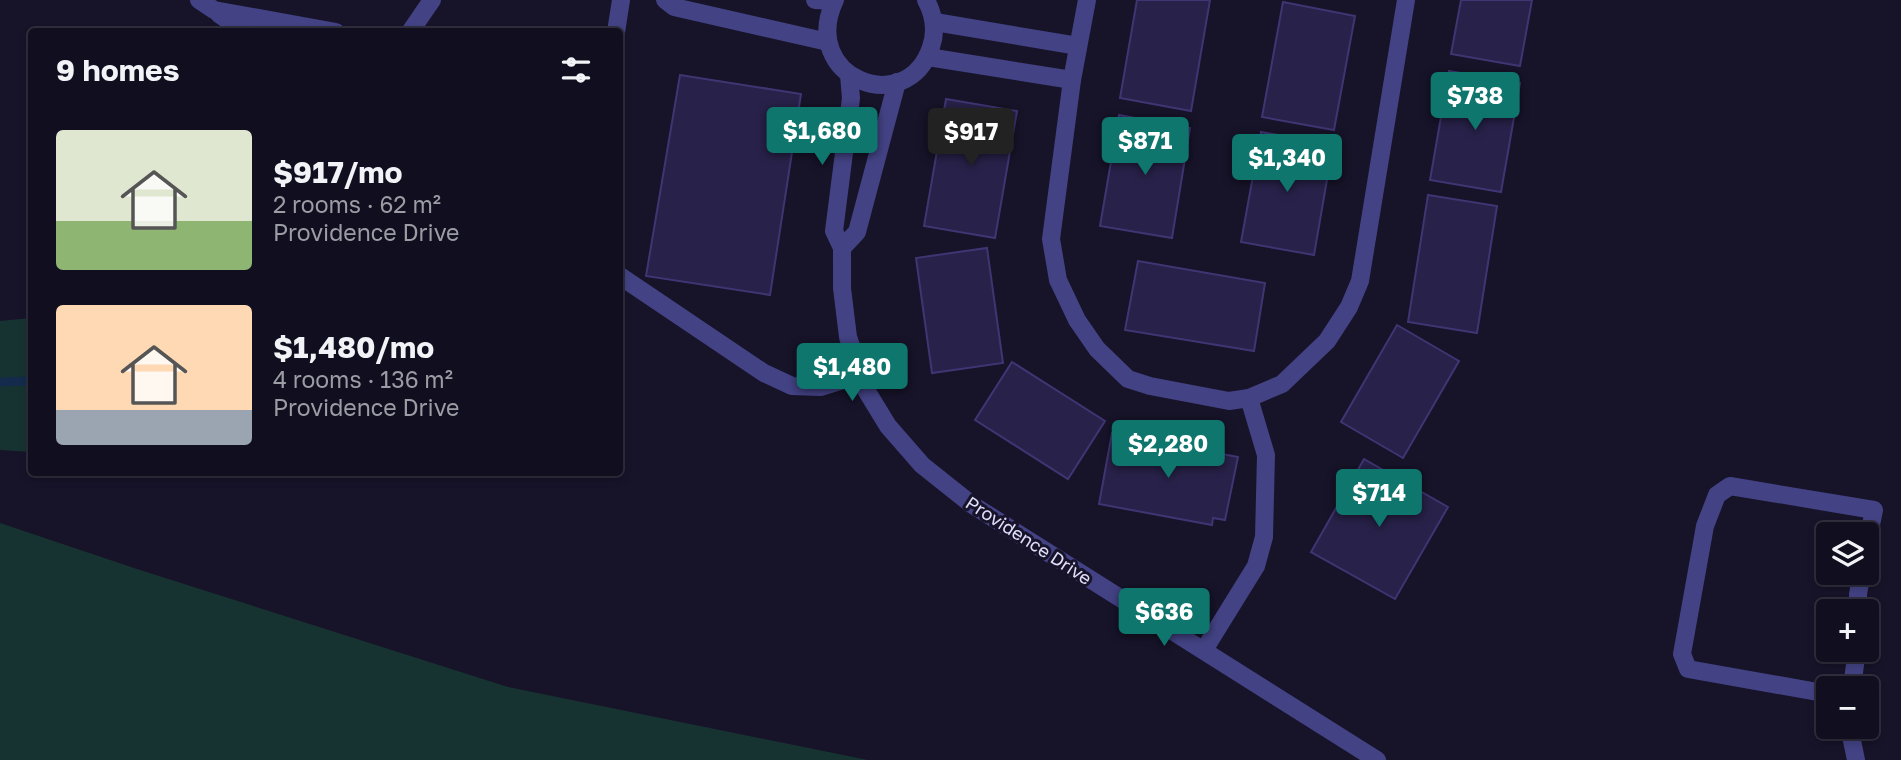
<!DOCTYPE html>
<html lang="en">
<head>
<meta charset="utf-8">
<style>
	:root { --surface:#110e1f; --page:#1e1c2c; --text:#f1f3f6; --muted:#9c9ca4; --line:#302e3d; --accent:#0f766e }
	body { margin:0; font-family:"Golos Text",sans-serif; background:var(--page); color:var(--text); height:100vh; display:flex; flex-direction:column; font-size:26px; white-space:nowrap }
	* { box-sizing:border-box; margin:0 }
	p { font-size:23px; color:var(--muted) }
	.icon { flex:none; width:38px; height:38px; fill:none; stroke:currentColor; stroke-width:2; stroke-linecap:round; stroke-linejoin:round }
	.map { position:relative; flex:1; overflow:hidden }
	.sheet { position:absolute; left:28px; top:28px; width:595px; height:448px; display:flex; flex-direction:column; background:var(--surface); border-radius:7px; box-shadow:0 4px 10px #0003,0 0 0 2px var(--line) }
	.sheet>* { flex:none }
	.fabs { position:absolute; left:1816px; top:522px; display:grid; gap:14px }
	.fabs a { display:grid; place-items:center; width:63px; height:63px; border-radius:7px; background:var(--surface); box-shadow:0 4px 10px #0003,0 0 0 2px var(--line); font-size:35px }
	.price { position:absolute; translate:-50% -60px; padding:0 16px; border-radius:7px; background:var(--accent); color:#fff; font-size:23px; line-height:46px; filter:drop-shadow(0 2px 4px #0008) }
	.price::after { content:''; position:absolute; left:50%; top:42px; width:21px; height:16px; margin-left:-10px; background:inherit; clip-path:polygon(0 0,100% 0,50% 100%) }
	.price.current { background:#222; color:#fff }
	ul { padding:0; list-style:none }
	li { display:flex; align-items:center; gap:21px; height:175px; padding:0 28px }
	li span { display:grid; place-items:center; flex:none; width:196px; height:140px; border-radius:7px; color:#555 }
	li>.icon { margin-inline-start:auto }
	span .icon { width:84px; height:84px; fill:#fffc; stroke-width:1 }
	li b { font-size:30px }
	h2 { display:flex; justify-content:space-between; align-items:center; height:84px; padding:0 28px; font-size:30px }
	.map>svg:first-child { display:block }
	.green { fill:#173331 }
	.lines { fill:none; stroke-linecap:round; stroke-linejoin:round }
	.stream { stroke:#142b4d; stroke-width:9 }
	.building { fill:#282149; stroke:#403573; stroke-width:2 }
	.minor { stroke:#434284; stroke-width:18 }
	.labels { text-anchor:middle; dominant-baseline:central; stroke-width:6; stroke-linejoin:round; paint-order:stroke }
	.street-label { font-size:18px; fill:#e1defc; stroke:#171329 }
</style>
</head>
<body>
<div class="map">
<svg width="1901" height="760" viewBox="0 0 1901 760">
	<rect width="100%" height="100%" fill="#171329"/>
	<g class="green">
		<polygon points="31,318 31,452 0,450 0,321"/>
		<polygon points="0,523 137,569 508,687 868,760 0,760"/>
	</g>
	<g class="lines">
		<polyline class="stream" points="0,382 32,381"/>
	</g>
	<g class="building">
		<polygon points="1137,0 1210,0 1191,111 1120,98"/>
		<polygon points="1461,0 1532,0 1520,66 1451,54"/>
		<polygon points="1283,2 1355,16 1334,130 1262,117"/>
		<polygon points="1449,71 1520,83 1501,192 1430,180"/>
		<polygon points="680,75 801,94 770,295 646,276"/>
		<polygon points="946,99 1017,111 995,238 924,226"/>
		<polygon points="1119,115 1190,128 1172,238 1100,226"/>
		<polygon points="1261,132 1333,145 1314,255 1241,242"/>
		<polygon points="1428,195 1497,206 1477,333 1408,322"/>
		<polygon points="987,248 1003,363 932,373 916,258"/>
		<polygon points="1138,261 1265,283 1254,351 1125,330"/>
		<polygon points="1397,325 1459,361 1403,458 1341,422"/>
		<polygon points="1012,362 1105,421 1068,479 975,420"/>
		<polygon points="1112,433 1238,457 1225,520 1213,518 1212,525 1099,504"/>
		<polygon points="1364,459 1448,507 1395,599 1311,552"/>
	</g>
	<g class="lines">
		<g class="minor">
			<polyline points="199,0 214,10 336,32"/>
			<polyline points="665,0 674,7 828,42"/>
			<polyline points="815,0 834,1"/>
			<path d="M835,0C798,78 907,120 931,47C937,30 934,15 926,0"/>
			<polyline points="1087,0 1072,80 1051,239 1058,280 1077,320 1097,349 1128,379 1150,386 1229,401 1249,398 1282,384 1327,341 1349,307 1360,281 1406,0"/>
			<polyline points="219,14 245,32"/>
			<polyline points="935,22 1078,46"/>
			<polyline points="410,32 432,0"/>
			<polyline points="616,32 621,0"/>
			<polyline points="928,57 1072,80"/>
			<polyline points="849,75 851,98 834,231 842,248 842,288 848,337 866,390 888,426 922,465 971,504 1377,760"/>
			<polyline points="842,248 857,232 897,82"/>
			<polyline points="620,276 764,373 792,386 821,387 860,375"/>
			<polyline points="1858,611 1858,594 1862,572"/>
			<polyline points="1204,650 1256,566 1264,537 1266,455 1249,398"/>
			<polyline points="1852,688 1857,649"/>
			<polyline points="1829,694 1688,669 1682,654 1705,526 1717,495 1730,486 1874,510 1867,545"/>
			<polyline points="1849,726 1856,760"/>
		</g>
	</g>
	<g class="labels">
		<g class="street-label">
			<text transform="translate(1029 540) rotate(33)">Providence Drive</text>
		</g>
	</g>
</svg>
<div class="fabs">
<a><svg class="icon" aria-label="layers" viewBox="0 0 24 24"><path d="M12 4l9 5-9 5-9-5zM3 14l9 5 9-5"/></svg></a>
<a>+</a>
<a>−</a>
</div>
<b class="price" style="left:1475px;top:132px">$738</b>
<b class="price" style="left:822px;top:167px">$1,680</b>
<b class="price current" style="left:971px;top:168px">$917</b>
<b class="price" style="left:1145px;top:177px">$871</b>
<b class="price" style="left:1287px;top:194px">$1,340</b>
<b class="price" style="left:852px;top:403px">$1,480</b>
<b class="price" style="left:1168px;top:480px">$2,280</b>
<b class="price" style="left:1379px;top:529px">$714</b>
<b class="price" style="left:1164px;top:648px">$636</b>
<section class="sheet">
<h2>9 homes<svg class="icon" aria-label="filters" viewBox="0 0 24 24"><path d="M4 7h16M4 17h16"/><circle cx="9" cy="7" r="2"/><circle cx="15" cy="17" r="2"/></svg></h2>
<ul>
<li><span style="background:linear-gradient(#dfe7d0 65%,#8fb573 0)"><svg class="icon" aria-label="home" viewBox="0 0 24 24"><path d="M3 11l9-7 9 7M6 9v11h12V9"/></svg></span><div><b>$917/mo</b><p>2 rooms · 62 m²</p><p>Providence Drive</p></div></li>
<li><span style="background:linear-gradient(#ffd9b3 75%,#9aa5b1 0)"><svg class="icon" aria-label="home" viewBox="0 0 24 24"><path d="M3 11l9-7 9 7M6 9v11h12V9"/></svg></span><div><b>$1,480/mo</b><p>4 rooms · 136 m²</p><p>Providence Drive</p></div></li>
</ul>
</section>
</div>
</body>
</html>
